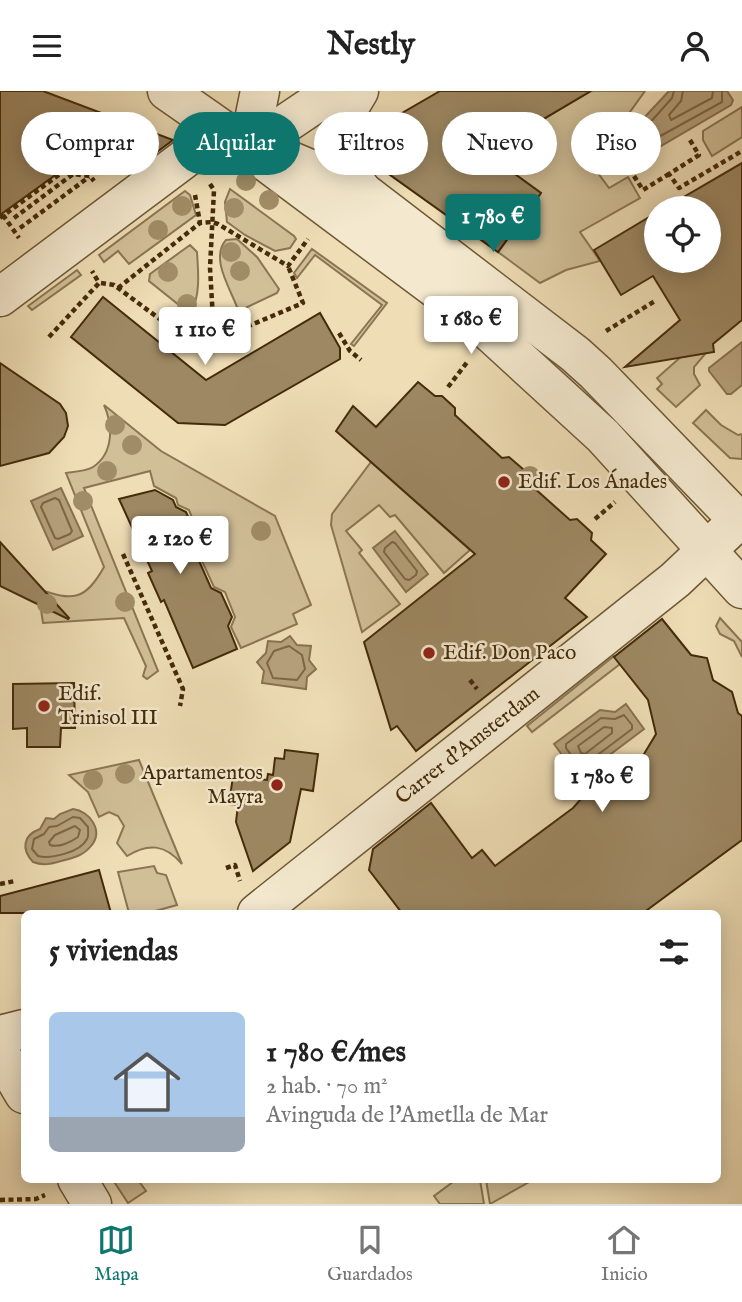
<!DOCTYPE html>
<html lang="es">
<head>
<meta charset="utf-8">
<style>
	:root { --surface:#fff; --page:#f6f6f6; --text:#222; --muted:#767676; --line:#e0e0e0; --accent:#0f766e }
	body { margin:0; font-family:"IM FELL English",serif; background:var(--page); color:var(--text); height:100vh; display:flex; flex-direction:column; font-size:26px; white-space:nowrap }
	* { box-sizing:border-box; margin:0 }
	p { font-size:23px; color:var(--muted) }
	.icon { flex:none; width:38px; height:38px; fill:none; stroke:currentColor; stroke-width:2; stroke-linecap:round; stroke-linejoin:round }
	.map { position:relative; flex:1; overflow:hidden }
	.side { position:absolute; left:21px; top:819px; width:700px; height:273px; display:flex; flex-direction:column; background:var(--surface); border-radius:10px; box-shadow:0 4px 18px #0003 }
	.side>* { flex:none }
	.hud { position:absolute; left:21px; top:21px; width:700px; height:63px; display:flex; gap:14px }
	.tools { position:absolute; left:644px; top:105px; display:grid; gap:14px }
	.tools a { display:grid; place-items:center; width:77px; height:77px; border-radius:50%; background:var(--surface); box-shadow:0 4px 18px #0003; font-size:35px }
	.price { position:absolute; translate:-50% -60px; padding:0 16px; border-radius:7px; background:#fff; color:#222; font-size:23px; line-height:46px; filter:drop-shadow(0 2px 4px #0008) }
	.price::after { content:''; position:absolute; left:50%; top:42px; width:21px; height:16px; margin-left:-10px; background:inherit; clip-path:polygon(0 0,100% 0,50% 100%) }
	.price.on { background:var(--accent); color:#fff }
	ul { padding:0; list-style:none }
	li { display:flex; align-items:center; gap:21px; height:175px; padding:0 28px }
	li span { display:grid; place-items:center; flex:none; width:196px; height:140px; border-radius:10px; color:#555 }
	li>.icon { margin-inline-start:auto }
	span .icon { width:84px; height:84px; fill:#fffc; stroke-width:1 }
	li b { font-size:30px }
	h2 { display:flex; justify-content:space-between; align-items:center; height:84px; padding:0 28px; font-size:30px }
	.tag { padding:0 24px; border-radius:32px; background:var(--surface); box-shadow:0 4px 18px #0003; font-size:24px; line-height:63px }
	.tag.on { background:var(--accent); color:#fff }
	header { display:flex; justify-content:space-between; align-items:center; height:91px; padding:0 28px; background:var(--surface); font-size:32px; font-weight:700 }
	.dock { display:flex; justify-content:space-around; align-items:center; height:98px; border-top:2px solid var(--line); background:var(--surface); font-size:19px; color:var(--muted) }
	.dock a { display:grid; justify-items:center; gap:4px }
	.dock .on { color:var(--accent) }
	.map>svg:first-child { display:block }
	.green { fill:#d1bf98; stroke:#8b7551; stroke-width:2 }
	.water { fill:#b5a07b; stroke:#88714e; stroke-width:2 }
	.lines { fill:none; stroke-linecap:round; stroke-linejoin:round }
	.shore { stroke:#7d6642; stroke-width:2 }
	.building { fill:#9d8863; stroke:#452b0a; stroke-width:2 }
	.minor-casing { stroke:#6f5835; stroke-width:41 }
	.tertiary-casing { stroke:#6f5835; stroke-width:41 }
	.path { stroke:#452b0a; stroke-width:4.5; stroke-dasharray:5 3.5; stroke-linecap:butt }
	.minor { stroke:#f4e9cf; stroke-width:38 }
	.tertiary { stroke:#f4e9cf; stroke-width:38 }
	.tree { fill:#a08c66 }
	.poi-dot { fill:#8f2418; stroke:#f4e9cf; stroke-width:2.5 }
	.labels { text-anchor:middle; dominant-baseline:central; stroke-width:5; stroke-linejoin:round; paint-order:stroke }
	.poi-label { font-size:21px; fill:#452b0a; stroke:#f4e9cf; text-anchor:start }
	.street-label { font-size:21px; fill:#452b0a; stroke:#f4e9cf }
</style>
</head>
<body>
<header><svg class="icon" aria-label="menu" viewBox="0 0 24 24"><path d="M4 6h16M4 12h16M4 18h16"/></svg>Nestly<svg class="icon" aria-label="person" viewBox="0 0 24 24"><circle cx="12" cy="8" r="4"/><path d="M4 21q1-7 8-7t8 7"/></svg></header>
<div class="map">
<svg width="742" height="1113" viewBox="0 0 742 1113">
	<rect width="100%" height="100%" fill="#eeddb5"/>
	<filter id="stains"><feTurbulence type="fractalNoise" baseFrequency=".00286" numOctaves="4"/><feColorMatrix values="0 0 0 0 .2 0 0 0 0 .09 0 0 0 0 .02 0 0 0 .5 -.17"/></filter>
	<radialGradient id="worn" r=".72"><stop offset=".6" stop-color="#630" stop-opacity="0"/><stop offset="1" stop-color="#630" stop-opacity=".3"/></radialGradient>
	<g class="green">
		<polygon points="591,0 645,0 617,39 581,59 609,97 628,86 640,107 580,141 600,170 566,179 540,192 498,161 541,102 486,62"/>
		<polygon points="742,16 742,46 712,65 703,49 703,40"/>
		<polygon points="230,98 294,145 296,148 290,157 275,160 245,144 227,131 225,111"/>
		<polygon points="185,100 190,104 196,124 129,173 118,160 104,171 99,164"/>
		<path d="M237,148L257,166L279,198L277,202L241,219L237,216C230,197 210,167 226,149Z"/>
		<path d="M190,154L197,161C198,178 201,205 191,220L184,218L149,190L150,183Z"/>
		<polygon points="312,158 387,212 354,255 351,253 382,214 315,164 297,187 294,182"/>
		<polygon points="77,179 81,184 32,219 28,215"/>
		<polygon points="692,256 706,262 694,276 694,283 700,294 676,316 657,298 662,293 657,287"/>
		<path d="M104,314L161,360L275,425L311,514L293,523L297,533L241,557L231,536L235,526L225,501L214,496L195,455L199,444L189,419L178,414L176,407L154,395L150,380L84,397L158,580L147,588L143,585L146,575L124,527L43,532L38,498C73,510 85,510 104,476L66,382C74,381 87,380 93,376C114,362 113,334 104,314Z"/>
		<polygon points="706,319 721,334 738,344 742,343 742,368 730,367 693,332"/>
		<polygon points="371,371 470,459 444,482 395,424 390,426 379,414 346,440 362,459 359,462 400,513 362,541 331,434 332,423"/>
		<polygon points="720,527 742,551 742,566 734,550 720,543 716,535"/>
		<polygon points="614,565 620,573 532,641 527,635"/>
		<path d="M139,669L182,773C165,753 148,752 127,765L117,752L124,735L118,725L109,721L99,726L88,701L69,684Z"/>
		<polygon points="154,775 157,782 166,784 177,814 148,822 129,822 118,781"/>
		<polygon points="457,1088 480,1089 484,1113 440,1113 434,1105"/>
		<polygon points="526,1088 531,1090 490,1113 486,1089"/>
		<polygon points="113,1089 138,1089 146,1100 128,1112"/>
	</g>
	<g class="water">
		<polygon points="669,0 727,0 733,9 731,14 642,66 629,43"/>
		<polygon points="742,251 742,294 731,303 727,303 709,280 709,277"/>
		<polygon points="61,397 83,445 53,459 31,410"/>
		<polygon points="395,440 428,483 406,501 373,457"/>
		<polygon points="290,545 297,554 311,555 309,569 316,578 307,586 306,598 262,592 264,580 257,571 266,562 268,550 281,551"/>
		<polygon points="626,613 644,638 579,687 554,653 600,619 615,621"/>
		<path d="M73,718C90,720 104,740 91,755C83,765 73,767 61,770C51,773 43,775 33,771C21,758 23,744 40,738L46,727L54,728L60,723Z"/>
	</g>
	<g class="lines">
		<g class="shore">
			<polyline points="674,0 672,7 639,44 644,54 722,11 722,0"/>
			<polyline points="683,0 681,10 669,24 671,29 712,7 713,0"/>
			<polygon points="55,407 59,409 72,440 70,443 58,448 55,447 41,416 43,412"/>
			<polygon points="392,451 395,452 417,480 416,484 409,489 405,488 384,461 385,457"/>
			<polygon points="289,555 302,564 305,578 297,589 273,587 267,572 274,560"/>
			<polygon points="624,624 632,634 632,638 583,675 579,675 566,657 566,653 601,627 615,628"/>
			<polygon points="604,636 612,637 612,642 585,663 581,662 578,655"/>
			<path d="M73,726L80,727L88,736C88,740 89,745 87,748C80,762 50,768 38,765L32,758L34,748L44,743L49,736L57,735Z"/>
			<path d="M75,735L80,739L78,746C71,751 59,757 50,754L49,751L55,744Z"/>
		</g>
	</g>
	<g class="building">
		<polygon points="0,0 43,0 173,49 149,67 52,33 54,85 0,124"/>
		<polygon points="440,0 591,0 486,62 541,102 498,161 379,76 397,25"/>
		<polygon points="742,72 742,229 713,253 714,261 625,276 680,229 653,185 621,204 594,159 656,122 656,170 709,170 709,117 665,117"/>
		<polygon points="103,206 206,289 320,222 340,257 340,268 225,334 178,332 71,246"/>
		<polygon points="0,272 60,313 66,322 68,335 64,346 49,362 0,375"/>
		<polygon points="418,291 435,305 442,305 455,317 455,324 502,367 509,366 524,379 523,387 570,429 577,428 592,442 591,449 606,463 565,507 587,526 416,660 397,635 391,639 364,551 475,463 336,340 353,315 376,336"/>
		<polygon points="155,399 173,409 176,416 186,421 196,444 192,454 211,497 221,502 232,526 228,535 237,558 193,577 164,509 161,511 148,482 152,480 119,408"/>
		<polygon points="0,451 69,527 68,528 0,495"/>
		<polygon points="662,528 691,564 707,567 713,589 732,601 738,622 742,625 742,749 643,822 402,822 369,779 373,758 431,712 472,767 482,759 495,775 573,717 589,699 608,697 623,675 641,668 656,643 648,609 614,566"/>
		<polygon points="74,592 75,637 61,637 60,656 27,656 27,637 13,638 13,593"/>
		<polygon points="285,659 318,663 313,700 301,698 290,751 253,780 236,731 238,714 229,713 233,685 267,689 268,683 273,684 275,667 284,668"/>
		<polygon points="99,779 111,822 0,822 0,805"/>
	</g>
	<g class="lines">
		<defs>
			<g id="minor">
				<polyline points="0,206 223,39"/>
				<polyline points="257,822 675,489 742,426"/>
				<polyline points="0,944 24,938"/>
				<polyline points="0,962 24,1003"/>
				<polyline points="77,1088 92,1113"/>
			</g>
			<g id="tertiary">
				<polyline points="167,0 223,39 471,224 603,345 742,498"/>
				<polyline points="359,0 344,25 339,66 362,100"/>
				<polyline points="248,58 334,0"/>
				<polyline points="248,58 260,0"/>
				<polyline points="284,67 362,100 575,263 596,282 742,433"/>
			</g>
		</defs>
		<use href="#minor" class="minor-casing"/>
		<use href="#tertiary" class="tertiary-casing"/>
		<g class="path">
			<polyline points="690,49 699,64 669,83 679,97 742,60"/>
			<polyline points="634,85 643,99 669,83"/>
			<polyline points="210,93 214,99 210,177 215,262"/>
			<polyline points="195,104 200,132 212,131 218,133 288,175 308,148"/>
			<polyline points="3,124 19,147"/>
			<polyline points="0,127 90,61 120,71"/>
			<polyline points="14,127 73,83 90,85 94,90"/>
			<polyline points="20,137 89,86"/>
			<polyline points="101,192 114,194 196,255 213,250 303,212 288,175"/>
			<polyline points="118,197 200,132"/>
			<polyline points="606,240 655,210"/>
			<polyline points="339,242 350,260 361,269"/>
			<polyline points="49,246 99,192 92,180"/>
			<polyline points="448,296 468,270"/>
			<polyline points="595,428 615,411"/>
			<polyline points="123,463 183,598 180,615"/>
			<polyline points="470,589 477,598"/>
			<polyline points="226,777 235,774 240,790"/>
			<polyline points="0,793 15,790"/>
			<polyline points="0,1109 36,1108 45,1104"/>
		</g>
		<use href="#minor" class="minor"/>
		<use href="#tertiary" class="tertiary"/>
	</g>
	<g class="tree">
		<circle cx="151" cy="50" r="10"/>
		<circle cx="246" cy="90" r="10"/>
		<circle cx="269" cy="109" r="10"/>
		<circle cx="182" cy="115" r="10"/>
		<circle cx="234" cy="117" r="10"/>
		<circle cx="158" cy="139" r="10"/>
		<circle cx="231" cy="161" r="10"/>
		<circle cx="240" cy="180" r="10"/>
		<circle cx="168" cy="181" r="10"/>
		<circle cx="187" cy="213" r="10"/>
		<circle cx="115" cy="334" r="10"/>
		<circle cx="132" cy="354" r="10"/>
		<circle cx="107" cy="380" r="10"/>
		<circle cx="530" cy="385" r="10"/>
		<circle cx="83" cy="410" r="10"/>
		<circle cx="261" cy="440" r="10"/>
		<circle cx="125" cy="511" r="10"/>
		<circle cx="47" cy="513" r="10"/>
		<circle cx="125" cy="683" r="10"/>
		<circle cx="93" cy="689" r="10"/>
	</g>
	<g class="poi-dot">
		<circle cx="504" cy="391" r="7"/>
		<circle cx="429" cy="562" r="7"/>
		<circle cx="44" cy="615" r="7"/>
		<circle cx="277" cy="694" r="7"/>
	</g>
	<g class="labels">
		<g class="poi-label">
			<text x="518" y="391">Edif. Los Ánades</text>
			<text x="443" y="562">Edif. Don Paco</text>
			<text x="58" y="603">Edif.<tspan x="58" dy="24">Trinisol III</tspan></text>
			<text x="263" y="682" text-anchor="end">Apartamentos<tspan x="263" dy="24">Mayra</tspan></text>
		</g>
		<g class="street-label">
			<text transform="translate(468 655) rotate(-38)">Carrer d'Amsterdam</text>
		</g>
	</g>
	<rect width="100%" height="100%" filter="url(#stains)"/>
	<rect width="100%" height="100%" fill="url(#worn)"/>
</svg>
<div class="tools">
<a><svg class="icon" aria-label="locate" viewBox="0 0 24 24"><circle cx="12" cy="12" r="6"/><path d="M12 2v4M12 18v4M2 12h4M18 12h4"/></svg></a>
</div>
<b class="price on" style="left:493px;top:163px">1 780 €</b>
<b class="price" style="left:471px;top:265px">1 680 €</b>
<b class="price" style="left:205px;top:276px">1 110 €</b>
<b class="price" style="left:180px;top:485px">2 120 €</b>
<b class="price" style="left:602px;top:723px">1 780 €</b>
<div class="hud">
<a class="tag">Comprar</a>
<a class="tag on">Alquilar</a>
<a class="tag">Filtros</a>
<a class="tag">Nuevo</a>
<a class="tag">Piso</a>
</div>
<section class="side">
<h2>5 viviendas<svg class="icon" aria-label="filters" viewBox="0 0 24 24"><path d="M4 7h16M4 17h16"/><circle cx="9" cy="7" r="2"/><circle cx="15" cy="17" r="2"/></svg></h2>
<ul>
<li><span style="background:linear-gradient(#a9c7e8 75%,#9aa5b1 0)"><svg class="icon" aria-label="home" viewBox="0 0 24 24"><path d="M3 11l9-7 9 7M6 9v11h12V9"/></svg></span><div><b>1 780 €/mes</b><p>2 hab. · 70 m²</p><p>Avinguda de l'Ametlla de Mar</p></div></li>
</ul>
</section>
</div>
<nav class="dock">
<a class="on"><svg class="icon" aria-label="map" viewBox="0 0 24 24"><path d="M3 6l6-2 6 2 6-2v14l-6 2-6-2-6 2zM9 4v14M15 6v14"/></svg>Mapa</a>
<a><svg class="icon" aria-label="saved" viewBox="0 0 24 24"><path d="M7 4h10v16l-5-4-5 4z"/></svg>Guardados</a>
<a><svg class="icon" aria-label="home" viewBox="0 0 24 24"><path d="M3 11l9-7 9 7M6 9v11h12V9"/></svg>Inicio</a>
</nav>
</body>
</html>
